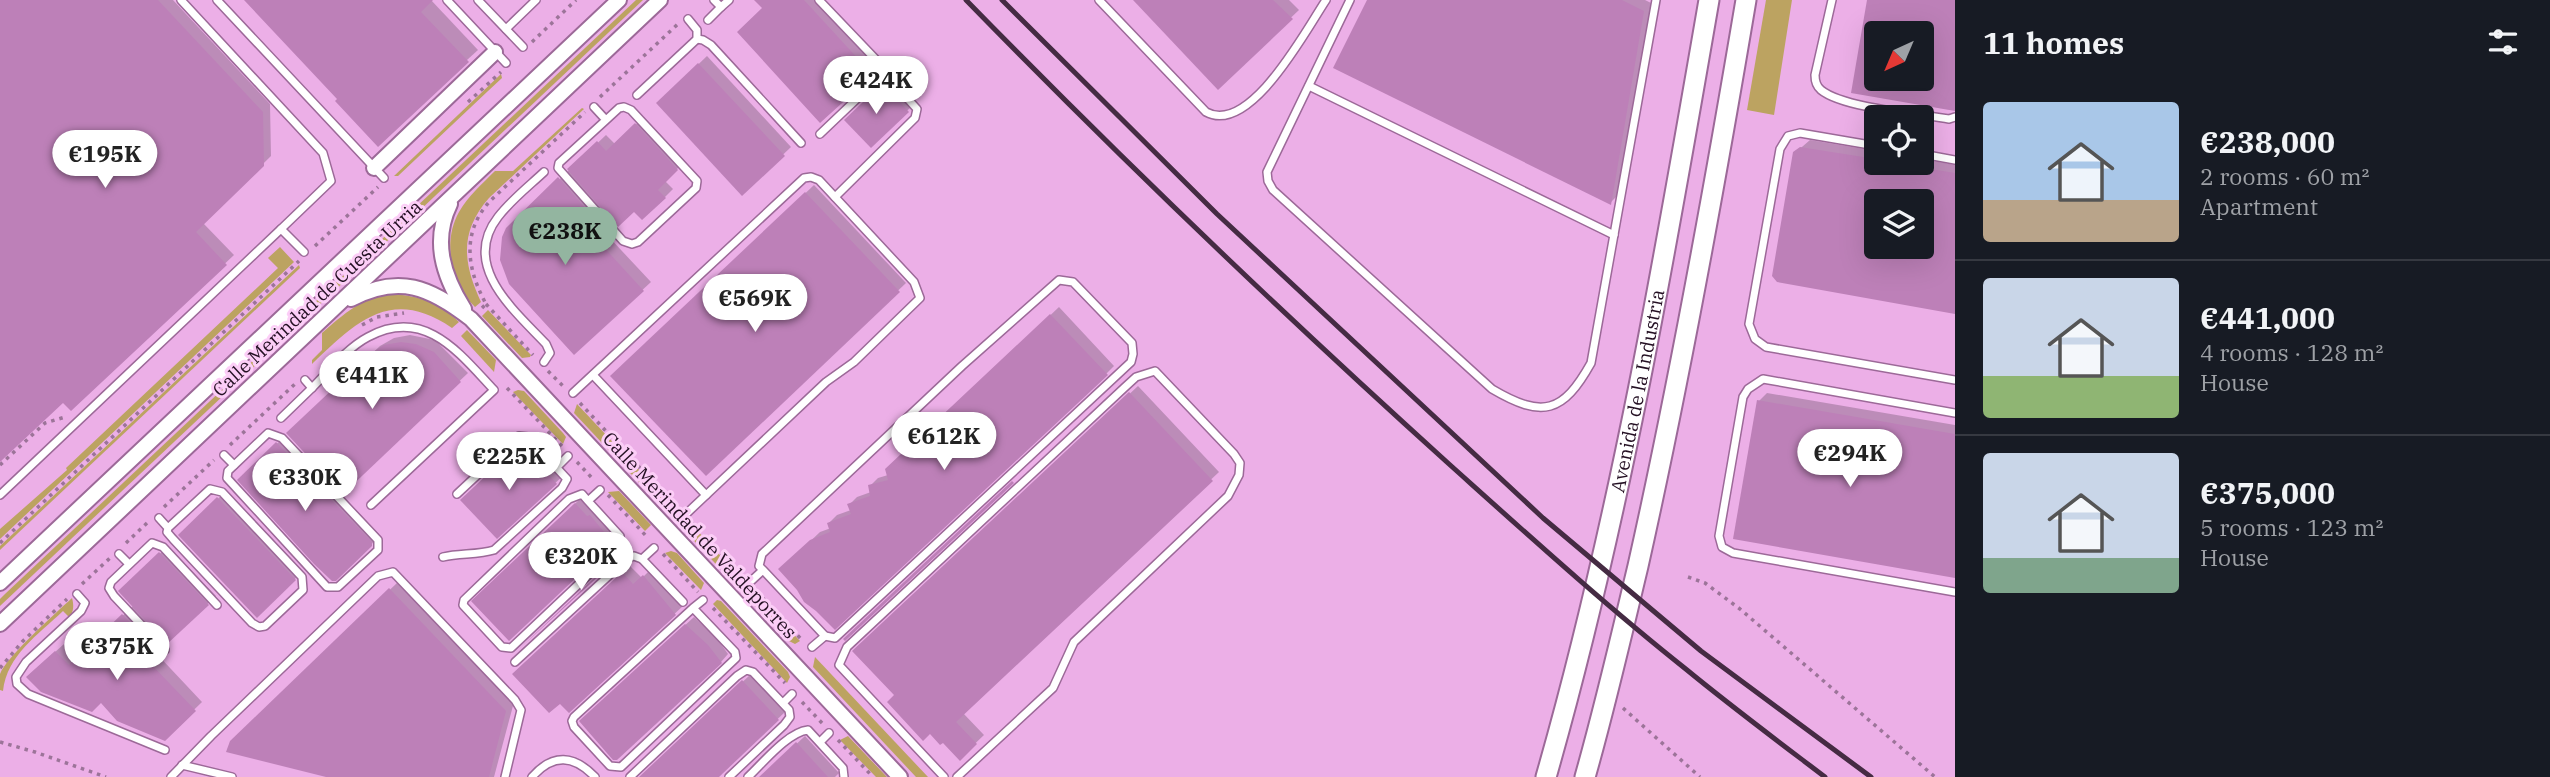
<!DOCTYPE html>
<html lang="en">
<head>
<meta charset="utf-8">
<style>
	:root { --surface:#171b24; --page:#20242c; --text:#f1f3f6; --muted:#9ea1a6; --line:#363941; --accent:#93b5a0 }
	body { margin:0; font-family:"IBM Plex Serif",serif; background:var(--page); color:var(--text); height:100vh; display:flex; flex-direction:column; font-size:26px; white-space:nowrap }
	* { box-sizing:border-box; margin:0 }
	p { font-size:23px; color:var(--muted) }
	.icon { flex:none; width:38px; height:38px; fill:none; stroke:currentColor; stroke-width:2; stroke-linecap:round; stroke-linejoin:round }
	.map { position:relative; flex:1; overflow:hidden }
	.side { display:flex; flex-direction:column; background:var(--surface); width:595px }
	.side>* { flex:none }
	.needle { width:46px; rotate:224deg }
	.buttons { position:absolute; left:1864px; top:21px; display:grid; gap:14px }
	.buttons a { display:grid; place-items:center; width:70px; height:70px; border-radius:7px; background:var(--surface); box-shadow:0 7px 28px #0002; font-size:35px }
	.price { position:absolute; translate:-50% -60px; padding:0 16px; border-radius:24px; background:#fff; color:#222; font-size:23px; line-height:46px; filter:drop-shadow(0 2px 4px #0008) }
	.price::after { content:''; position:absolute; left:50%; top:42px; width:21px; height:16px; margin-left:-10px; background:inherit; clip-path:polygon(0 0,100% 0,50% 100%) }
	.price.current { background:var(--accent); color:#111 }
	ul { padding:0; list-style:none }
	li { display:flex; align-items:center; gap:21px; height:175px; padding:0 28px }
	li+li { border-top:2px solid var(--line) }
	li span { display:grid; place-items:center; flex:none; width:196px; height:140px; border-radius:7px; color:#555 }
	li>.icon { margin-inline-start:auto }
	span .icon { width:84px; height:84px; fill:#fffc; stroke-width:1 }
	li b { font-size:30px }
	h2 { display:flex; justify-content:space-between; align-items:center; height:84px; padding:0 28px; font-size:30px }
	main { display:flex; flex:1; min-height:0 }
	.map>svg:first-child { display:block }
	.built { fill:#ecafe7; fill-rule:evenodd }
	.green { fill:#bca361 }
	.shadow { fill:#0003; fill-rule:evenodd }
	.building { fill:#bd80b8; fill-rule:evenodd }
	.lines { fill:none; stroke-linecap:round; stroke-linejoin:round }
	.service-casing { stroke:#9c6998; stroke-width:10 }
	.minor-casing { stroke:#9c6998; stroke-width:18 }
	.secondary-casing { stroke:#9c6998; stroke-width:23 }
	.path { stroke:#9c7499; stroke-width:3.5; stroke-dasharray:3.5 5; stroke-linecap:butt }
	.service { stroke:#fff; stroke-width:7 }
	.minor { stroke:#fff; stroke-width:14 }
	.secondary { stroke:#fff; stroke-width:19 }
	.rail { stroke:#452b43; stroke-width:5 }
	.labels { text-anchor:middle; dominant-baseline:central; stroke-width:6; stroke-linejoin:round; paint-order:stroke }
	.street-label { font-size:19px; fill:#241023; stroke:#fccef7 }
</style>
</head>
<body>
<main>
<div class="map">
<svg width="1955" height="777" viewBox="0 0 1955 777">
	<rect width="100%" height="100%" fill="#f5bdf0"/>
	<path class="built" d="M0,0H1955V777H0ZM1876,33H1922V79H1876ZM1876,117H1922V163H1876ZM1876,201H1922V247H1876Z"/>
	<g class="green">
		<polygon points="636,0 643,0 0,606 0,599 5,594"/>
		<polygon points="1766,0 1792,0 1774,115 1747,110"/>
		<polygon points="501,74 502,78 488,91 398,176 394,176"/>
		<path d="M582,108L584,109L489,198C459,232 463,263 481,302L475,307C451,284 442,242 459,212C468,196 482,184 495,171H513Z"/>
		<polygon points="280,247 294,262 0,539 0,529 67,470 66,468 278,268 268,258"/>
		<polygon points="299,265 300,268 0,550 0,546"/>
		<path d="M392,294C419,296 439,302 459,322L452,328C391,286 356,322 312,364V360L322,350V333C344,314 362,297 392,294Z"/>
		<polygon points="488,310 531,355 530,357 522,358 482,316"/>
		<polygon points="467,330 496,360 494,372 461,336"/>
		<polygon points="518,390 524,391 563,433 566,437 563,444 513,392"/>
		<polygon points="577,404 674,507 667,510 662,507 574,413"/>
		<polygon points="619,491 651,525 645,531 608,492"/>
		<polygon points="690,524 695,528 740,577 734,579 727,576 686,532"/>
		<polygon points="671,551 677,553 704,583 701,590 665,553"/>
		<polygon points="754,592 800,641 795,644 789,641 754,605 752,601"/>
		<path d="M72,598C74,605 74,612 69,617L63,611C38,635 7,655 3,691L0,690C0,686 0,678 0,674C7,656 56,613 72,598Z"/>
		<polygon points="717,600 721,601 788,672 790,677 787,683 713,604"/>
		<polygon points="815,657 928,777 916,777 813,667"/>
		<polygon points="848,736 887,777 876,777 840,740"/>
	</g>
	<g class="shadow">
		<polygon points="0,0 173,0 270,104 271,156 203,223 234,255 71,409 63,400 0,459"/>
		<polygon points="246,0 431,0 478,50 467,60 340,99"/>
		<polygon points="756,0 819,0 880,66 820,120 764,8"/>
		<polygon points="1135,0 1289,0 1299,10 1218,87"/>
		<polygon points="1369,0 1645,0 1651,3 1618,195 1610,203"/>
		<path d="M1869,0H1955V108L1853,92ZM1876,33H1922V79H1876Z"/>
		<polygon points="707,56 791,147 742,194 658,103"/>
		<polygon points="891,77 916,102 871,146 846,120"/>
		<polygon points="644,117 685,161 665,181 673,189 665,197 634,210 607,235 651,282 574,353 517,220 606,135 615,144"/>
		<path d="M1810,140L1876,151V163H1922V159L1955,165V311L1778,281L1795,153ZM1876,201H1922V247H1876Z"/>
		<polygon points="814,185 906,283 706,474 613,376"/>
		<polygon points="1059,307 1114,366 1106,374 781,569 820,532 831,528 829,523 837,515 851,510 849,505 857,497 871,492 870,486 878,478 888,475 896,461"/>
		<polygon points="410,335 435,340 468,373 343,491 288,433 380,346 394,338"/>
		<polygon points="1138,386 1219,472 963,713 984,735 960,758 896,695 864,642"/>
		<polygon points="1767,393 1955,425 1955,576 1759,401"/>
		<polygon points="285,436 379,534 379,537 335,579 239,480"/>
		<polygon points="529,438 564,475 497,536 470,492"/>
		<polygon points="226,491 303,571 257,616 180,535"/>
		<polygon points="582,497 620,534 509,639 474,601"/>
		<polygon points="168,546 216,596 155,652 202,702 164,739 101,700 36,669 64,644 78,658 134,605 121,591"/>
		<polygon points="630,566 642,578 651,569 683,606 569,711 560,701 515,674"/>
		<polygon points="398,582 514,702 494,777 333,777 240,733"/>
		<polygon points="694,617 716,637 728,654 721,662 589,713"/>
		<polygon points="751,674 786,711 717,777 641,777"/>
		<polygon points="805,736 839,773 835,777 761,777"/>
	</g>
	<g class="building">
		<polygon points="0,0 158,0 263,112 264,166 196,232 227,265 71,411 63,403 0,462"/>
		<polygon points="244,0 433,0 421,12 469,62 378,147 335,101 337,99"/>
		<polygon points="754,0 804,0 873,75 820,123 737,32 762,8"/>
		<polygon points="1133,0 1273,0 1293,19 1218,90"/>
		<polygon points="1367,0 1622,0 1644,11 1611,205 1333,68"/>
		<path d="M1867,0H1955V111L1851,93ZM1876,33H1922V79H1876Z"/>
		<polygon points="698,63 785,156 742,196 656,103"/>
		<polygon points="882,84 909,112 871,148 844,120"/>
		<polygon points="635,123 678,170 658,190 666,198 642,220 634,212 618,227 567,169 597,141 606,151"/>
		<path d="M1800,147L1876,159V163H1895L1955,173V314L1777,282L1772,276L1793,152ZM1876,201H1922V247H1876Z"/>
		<polygon points="558,177 609,235 600,243 644,291 574,355 509,284 500,260 502,237 506,228"/>
		<polygon points="805,192 900,292 706,476 610,376"/>
		<polygon points="1050,314 1108,375 835,630 816,611 804,602 797,590 778,569 810,540 830,532 827,523 851,514 847,504 870,496 868,485 888,480 885,469"/>
		<polygon points="401,342 416,344 434,352 461,382 343,494 286,433 370,354 384,345"/>
		<polygon points="1129,392 1213,481 956,722 977,744 960,761 943,743 940,745 930,734 923,741 887,702 894,695 852,651"/>
		<polygon points="1757,400 1955,434 1955,578 1733,539"/>
		<polygon points="276,442 372,542 372,546 336,581 332,581 314,564 237,480"/>
		<polygon points="520,444 557,484 497,539 460,500"/>
		<polygon points="1012,481 1014,483 845,641 843,639"/>
		<polygon points="217,497 296,580 257,618 178,535"/>
		<polygon points="575,503 587,516 590,515 613,543 509,641 471,601"/>
		<polygon points="159,552 209,605 167,644 118,591"/>
		<polygon points="611,562 613,563 518,650"/>
		<polygon points="622,572 633,584 643,575 676,615 569,713 560,704 549,713 512,674"/>
		<polygon points="389,588 506,711 489,777 326,777 226,752 230,741"/>
		<polygon points="122,614 158,652 148,661 196,711 165,741 117,721 101,703 92,712 41,692 26,677 55,651 69,665"/>
		<polygon points="685,624 708,645 722,663 617,760 613,760 579,721"/>
		<polygon points="742,680 779,720 719,777 639,777"/>
		<polygon points="796,742 828,777 759,777"/>
	</g>
	<g class="lines">
		<defs>
			<g id="service">
				<polyline points="181,0 323,153 331,181 281,229 304,252"/>
				<polyline points="217,0 384,178"/>
				<polyline points="447,0 506,63"/>
				<polyline points="478,0 523,47"/>
				<polyline points="714,0 721,7 729,0"/>
				<polyline points="819,0 884,68 882,75 820,134"/>
				<path d="M1099,0L1206,112C1250,136 1306,30 1326,0"/>
				<path d="M1350,0L1267,172L1268,181L1273,190L1492,389C1543,419 1563,413 1591,363L1656,0"/>
				<path d="M1832,0L1815,75C1815,81 1816,86 1821,90C1843,108 1919,114 1949,119L1955,117"/>
				<polyline points="708,20 721,7"/>
				<polyline points="506,29 536,0"/>
				<polyline points="697,39 703,40 711,45 801,143"/>
				<polyline points="1309,86 1614,235"/>
				<polyline points="637,95 697,39 697,30 688,19"/>
				<polyline points="594,107 606,120 559,163 558,168 623,241 632,244 638,242 696,188 697,181 631,110 624,107 619,108 606,120"/>
				<polyline points="1876,146 1800,133 1788,136 1780,149 1749,324 1755,339 1766,347 1955,380"/>
				<polyline points="1922,154 1955,160"/>
				<polyline points="835,197 915,118 917,109 897,87"/>
				<path d="M544,362L550,353L546,344C515,311 460,266 498,217C511,200 529,186 544,172"/>
				<polyline points="593,375 706,495"/>
				<path d="M305,380L312,388C329,371 347,348 368,337C425,306 460,354 494,390L371,505"/>
				<polyline points="573,393 804,178 811,177 819,180 914,282 920,298 854,362 826,382 686,514"/>
				<polyline points="1955,413 1763,379 1748,389 1743,397 1719,536 1722,547 1733,553 1955,592"/>
				<polyline points="281,418 312,388"/>
				<polygon points="268,433 282,438 378,540 378,550 338,587 327,587 227,478 228,471"/>
				<polyline points="224,455 234,465"/>
				<polyline points="557,467 568,456"/>
				<polyline points="0,495 281,229"/>
				<polyline points="588,501 582,494 569,499 464,600 463,605 502,647 511,648 619,546 620,536 588,501 600,490"/>
				<polyline points="159,518 168,528 210,489 222,492 302,577 303,590 265,626 259,627 252,623 173,539 167,532 168,528"/>
				<polyline points="119,554 129,564"/>
				<path d="M443,557C460,553 477,555 494,550L562,488L567,479L528,437L519,436L457,494"/>
				<polyline points="642,559 654,548"/>
				<polyline points="750,582 763,570 759,566 762,554 962,366 1059,280 1073,282 1132,343 1133,354 1131,362 835,638 825,636 763,570"/>
				<polyline points="77,594 85,603 81,611 26,662 16,677 17,684 28,694 165,750"/>
				<polyline points="693,608 574,717 572,721 574,727 610,766 621,767 736,658 735,652 693,608 703,600"/>
				<polyline points="812,647 825,636"/>
				<polyline points="165,650 114,596 109,588 111,582 152,543 163,547 217,605"/>
				<polyline points="515,662 628,558 634,556 642,559 683,602"/>
				<polyline points="783,703 792,694"/>
				<polyline points="820,742 829,733"/>
				<polyline points="182,765 232,777"/>
				<polyline points="171,777 211,736 378,576 393,572 515,700 521,710 505,777"/>
				<path d="M532,777C553,753 574,755 595,777"/>
				<polyline points="630,777 737,676 746,670 753,672 789,710 790,717 784,725 729,777"/>
				<path d="M748,777C763,763 788,732 808,730L843,768L844,777"/>
				<polyline points="944,777 839,665 847,647 1124,388 1136,377 1155,371 1234,454 1240,463 1239,475 1228,496 1074,642 1053,688 957,777"/>
			</g>
			<g id="minor">
				<polyline points="374,168 495,52"/>
				<path d="M450,204C432,241 443,275 464,309"/>
				<path d="M351,299C399,274 430,287 471,319L900,777"/>
				<polyline points="0,583 619,0"/>
				<polyline points="0,624 660,0"/>
			</g>
			<g id="secondary">
				<path id="s1" d="M1546,777C1619,522 1664,261 1709,0"/>
				<path d="M1585,777C1605,707 1621,637 1638,566C1680,379 1714,190 1746,0"/>
			</g>
		</defs>
		<use href="#service" class="service-casing"/>
		<use href="#minor" class="minor-casing"/>
		<use href="#secondary" class="secondary-casing"/>
		<g class="path">
			<polyline points="532,42 576,0"/>
			<polyline points="600,97 679,23"/>
			<polyline points="468,102 501,72"/>
			<polyline points="315,246 378,187"/>
			<polyline points="486,304 533,355"/>
			<path d="M482,308L486,304C467,269 461,233 490,201L585,112"/>
			<polyline points="362,325 377,317 404,313"/>
			<polyline points="548,371 565,388"/>
			<polyline points="507,388 562,446"/>
			<polyline points="580,403 677,508"/>
			<polyline points="230,445 296,383"/>
			<polyline points="577,462 593,479"/>
			<polyline points="0,465 45,423 65,417"/>
			<polyline points="608,495 648,538"/>
			<polyline points="164,507 214,460"/>
			<polyline points="692,523 742,576"/>
			<polyline points="0,543 299,261"/>
			<polyline points="126,543 148,522"/>
			<polyline points="663,554 698,592"/>
			<polyline points="1688,577 1705,583 1740,609 1935,777"/>
			<polyline points="82,584 110,558"/>
			<polyline points="757,592 802,640"/>
			<polyline points="713,608 785,683"/>
			<polyline points="0,668 22,642 67,599"/>
			<polyline points="802,702 823,724"/>
			<polyline points="1623,708 1700,777"/>
			<polyline points="838,740 873,777"/>
			<polyline points="0,742 35,752 106,777"/>
		</g>
		<use href="#service" class="service"/>
		<use href="#minor" class="minor"/>
		<use href="#secondary" class="secondary"/>
		<g class="rail">
			<path d="M966,0C1122,160 1283,314 1449,464C1527,534 1605,605 1687,670C1732,707 1779,742 1825,777"/>
			<polyline points="1002,0 1217,214 1543,518 1701,651 1871,777"/>
		</g>
	</g>
	<g class="labels">
		<g class="street-label">
			<text transform="translate(317 298) rotate(-43)">Calle Merindad de Cuesta Urria</text>
			<text stroke="none"><textPath href="#s1" startOffset="397">Avenida de la Industria</textPath></text>
			<text transform="translate(700 535) rotate(47)">Calle Merindad de Valdeporres</text>
		</g>
	</g>
</svg>
<div class="buttons">
<a><svg class="needle" viewBox="-14 -14 28 28"><path d="M0-13l5 13h-10z" fill="#e53935"/><path d="M0 13l5-13h-10z" fill="#9ea1a6"/></svg></a>
<a><svg class="icon" aria-label="locate" viewBox="0 0 24 24"><circle cx="12" cy="12" r="6"/><path d="M12 2v4M12 18v4M2 12h4M18 12h4"/></svg></a>
<a><svg class="icon" aria-label="layers" viewBox="0 0 24 24"><path d="M12 4l9 5-9 5-9-5zM3 14l9 5 9-5"/></svg></a>
</div>
<b class="price" style="left:876px;top:116px">€424K</b>
<b class="price" style="left:105px;top:190px">€195K</b>
<b class="price current" style="left:565px;top:267px">€238K</b>
<b class="price" style="left:755px;top:334px">€569K</b>
<b class="price" style="left:372px;top:411px">€441K</b>
<b class="price" style="left:944px;top:472px">€612K</b>
<b class="price" style="left:1850px;top:489px">€294K</b>
<b class="price" style="left:509px;top:492px">€225K</b>
<b class="price" style="left:305px;top:513px">€330K</b>
<b class="price" style="left:581px;top:592px">€320K</b>
<b class="price" style="left:117px;top:682px">€375K</b>
</div>
<section class="side">
<h2>11 homes<svg class="icon" aria-label="filters" viewBox="0 0 24 24"><path d="M4 7h16M4 17h16"/><circle cx="9" cy="7" r="2"/><circle cx="15" cy="17" r="2"/></svg></h2>
<ul>
<li><span style="background:linear-gradient(#a9c7e8 70%,#b9a48a 0)"><svg class="icon" aria-label="home" viewBox="0 0 24 24"><path d="M3 11l9-7 9 7M6 9v11h12V9"/></svg></span><div><b>€238,000</b><p>2 rooms · 60 m²</p><p>Apartment</p></div></li>
<li><span style="background:linear-gradient(#c9d6e8 70%,#8fb573 0)"><svg class="icon" aria-label="home" viewBox="0 0 24 24"><path d="M3 11l9-7 9 7M6 9v11h12V9"/></svg></span><div><b>€441,000</b><p>4 rooms · 128 m²</p><p>House</p></div></li>
<li><span style="background:linear-gradient(#c9d6e8 75%,#7fa58c 0)"><svg class="icon" aria-label="home" viewBox="0 0 24 24"><path d="M3 11l9-7 9 7M6 9v11h12V9"/></svg></span><div><b>€375,000</b><p>5 rooms · 123 m²</p><p>House</p></div></li>
</ul>
</section>
</main>
</body>
</html>
